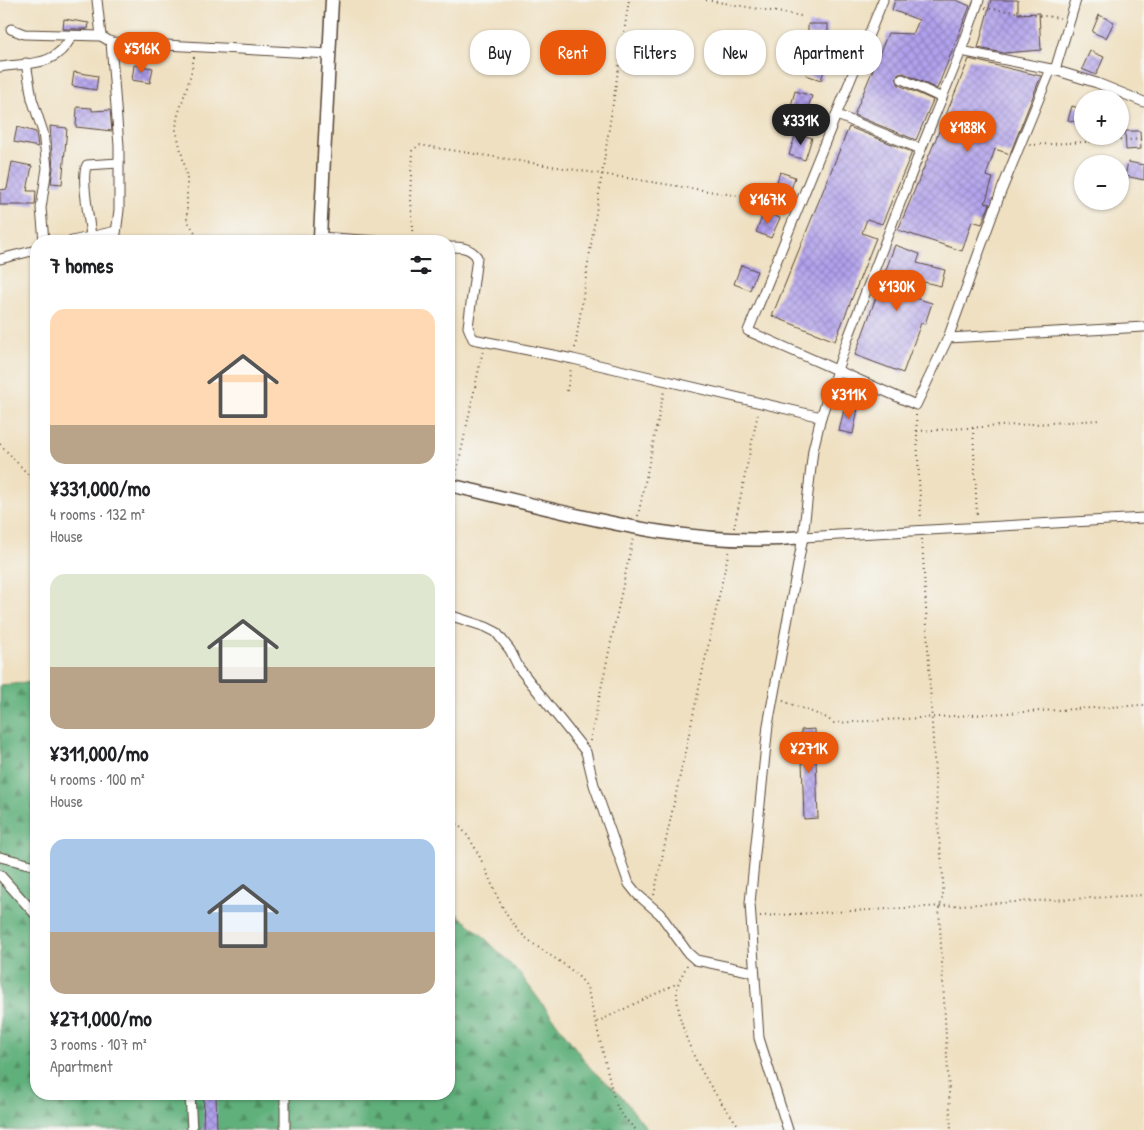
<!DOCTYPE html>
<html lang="en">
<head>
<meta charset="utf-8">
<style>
	:root { --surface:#fff; --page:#f6f6f6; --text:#202124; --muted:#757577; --accent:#ea580c }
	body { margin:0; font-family:"Patrick Hand",sans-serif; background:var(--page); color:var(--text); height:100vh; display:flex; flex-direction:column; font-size:19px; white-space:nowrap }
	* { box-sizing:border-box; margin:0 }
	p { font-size:16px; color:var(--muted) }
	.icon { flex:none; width:28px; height:28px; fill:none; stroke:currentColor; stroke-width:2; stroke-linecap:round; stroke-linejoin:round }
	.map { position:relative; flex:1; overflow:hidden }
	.side { position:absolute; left:30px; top:235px; width:425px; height:865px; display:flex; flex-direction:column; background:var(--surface); border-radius:20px; box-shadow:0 1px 4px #0004 }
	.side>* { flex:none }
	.banner { position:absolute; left:470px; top:30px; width:475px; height:45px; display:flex; gap:10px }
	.controls { position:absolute; left:1074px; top:90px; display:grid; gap:10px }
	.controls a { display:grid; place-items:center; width:55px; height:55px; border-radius:50%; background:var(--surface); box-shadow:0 1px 4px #0004; font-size:25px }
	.price { position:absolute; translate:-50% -42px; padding:0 11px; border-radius:18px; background:var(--accent); color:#fff; font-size:16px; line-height:32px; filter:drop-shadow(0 1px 2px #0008) }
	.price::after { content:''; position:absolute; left:50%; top:30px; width:15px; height:11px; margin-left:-8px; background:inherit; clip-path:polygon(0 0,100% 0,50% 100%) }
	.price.on { background:#222; color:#fff }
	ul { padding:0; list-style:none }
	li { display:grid; align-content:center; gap:10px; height:265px; padding:0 20px }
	li span { display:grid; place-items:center; height:155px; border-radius:15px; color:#555 }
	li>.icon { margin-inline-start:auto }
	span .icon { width:90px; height:90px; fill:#fffc; stroke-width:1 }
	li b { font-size:21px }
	h2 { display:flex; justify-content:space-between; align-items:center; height:60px; padding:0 20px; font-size:21px }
	.chip { padding:0 18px; border-radius:20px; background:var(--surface); box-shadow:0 1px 4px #0004; font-size:18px; line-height:45px }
	.chip.on { background:var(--accent); color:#fff }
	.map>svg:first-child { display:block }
	.forest { fill:url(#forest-firs); stroke:#4e6d4c }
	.building { fill:url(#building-cross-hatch) }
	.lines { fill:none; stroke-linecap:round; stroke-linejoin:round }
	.street-casing { stroke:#564536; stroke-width:11 }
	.secondary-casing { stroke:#564536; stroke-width:15 }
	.path { stroke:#564536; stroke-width:2; stroke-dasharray:1 4; stroke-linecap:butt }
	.street { stroke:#fff; stroke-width:9 }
	.secondary { stroke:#fff; stroke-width:12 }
</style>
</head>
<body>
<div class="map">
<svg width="1144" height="1130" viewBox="0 0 1144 1130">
	<defs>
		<pattern id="forest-firs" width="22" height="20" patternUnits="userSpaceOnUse" patternTransform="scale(1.25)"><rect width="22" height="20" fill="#60b07b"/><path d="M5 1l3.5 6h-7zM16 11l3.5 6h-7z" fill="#508f64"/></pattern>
		<pattern id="building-cross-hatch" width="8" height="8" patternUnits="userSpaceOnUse" patternTransform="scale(1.25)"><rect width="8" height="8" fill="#b1a0ed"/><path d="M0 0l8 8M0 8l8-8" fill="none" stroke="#9183bf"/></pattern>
	</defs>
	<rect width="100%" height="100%" fill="#f6f6f2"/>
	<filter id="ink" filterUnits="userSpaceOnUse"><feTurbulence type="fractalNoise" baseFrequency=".02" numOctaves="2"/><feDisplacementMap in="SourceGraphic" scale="10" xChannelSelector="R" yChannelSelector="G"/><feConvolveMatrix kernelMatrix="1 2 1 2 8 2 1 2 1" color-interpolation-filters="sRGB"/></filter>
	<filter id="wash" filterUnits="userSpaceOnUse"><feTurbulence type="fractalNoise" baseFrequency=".0096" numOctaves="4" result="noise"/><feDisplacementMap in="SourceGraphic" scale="20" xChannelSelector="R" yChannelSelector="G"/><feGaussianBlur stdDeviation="1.12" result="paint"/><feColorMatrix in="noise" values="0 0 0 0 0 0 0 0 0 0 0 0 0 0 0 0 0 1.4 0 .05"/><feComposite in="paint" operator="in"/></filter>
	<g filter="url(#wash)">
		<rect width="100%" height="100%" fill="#efe0c1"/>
		<polygon class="forest" points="36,682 36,1094 449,1094 449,907 483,936 520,974 591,1069 623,1098 648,1130 0,1130 0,685"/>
		<g id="blocks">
			<g class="building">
				<polygon points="895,0 956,0 970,6 937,89 904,73 899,74 896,77 899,85 933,100 916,140 854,115 888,33 913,34 919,20 892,10"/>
				<polygon points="991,0 1018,0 1018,14 1039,13 1041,50 1004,53 978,48"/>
				<polygon points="1099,15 1114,22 1106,38 1092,32"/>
				<polygon points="64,19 89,23 88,29 63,29"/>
				<polygon points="808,24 828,24 828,34 808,35"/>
				<polygon points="1090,51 1104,57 1096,75 1082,69"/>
				<polygon points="812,52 828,57 821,80 806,75"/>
				<polygon points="969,59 1041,76 1010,154 995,149 986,176 993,178 985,203 990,204 982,224 972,221 962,251 898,230"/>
				<polygon points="134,65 153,68 150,83 132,80"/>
				<polygon points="74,72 98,76 96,90 72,86"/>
				<polygon points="795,91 812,96 805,117 789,113"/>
				<polygon points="1072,106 1082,109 1082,124 1068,120"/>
				<polygon points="77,107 92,108 92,111 110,110 112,131 76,127"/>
				<polygon points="50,126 67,128 62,184 51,183 53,168"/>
				<polygon points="17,127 36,132 38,147 14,142"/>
				<polygon points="849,127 912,152 882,224 867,219 862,233 876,238 835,341 772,316"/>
				<polygon points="1125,131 1140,131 1141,149 1126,150"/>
				<polygon points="796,133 812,138 805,160 789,155"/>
				<polygon points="12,162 32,166 27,191 36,191 35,205 0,205 0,190 7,189"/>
				<polygon points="1128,162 1144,165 1144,180 1125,176"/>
				<polygon points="780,172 795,177 787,203 772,198"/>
				<polygon points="764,212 780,218 771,238 756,232"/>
				<polygon points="895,245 920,254 917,263 945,270 941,286 911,279 905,295 932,303 925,324 921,323 903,373 855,355"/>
				<polygon points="741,265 757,271 750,290 734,284"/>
				<polygon points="845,405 858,408 853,434 839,431"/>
				<polygon points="815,729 818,818 804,819 801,730"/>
				<polygon points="204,1094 216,1094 217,1130 203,1130"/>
			</g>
		</g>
	</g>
	<g filter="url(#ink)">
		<use href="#blocks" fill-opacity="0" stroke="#564536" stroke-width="1"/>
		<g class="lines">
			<defs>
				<g id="street">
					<polyline points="97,0 101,36 111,42 329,54"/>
					<polyline points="883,0 748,331 916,405 948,338 1000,194 1051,69"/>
					<polyline points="11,29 24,34 101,36"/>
					<polyline points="111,42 119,146 119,210 115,241"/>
					<polyline points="961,51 1051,69 1097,83 1144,102"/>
					<polyline points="26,63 32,99 43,132 47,168 41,208 44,241"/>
					<path d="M0,67C32,62 54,68 72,36"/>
					<polyline points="1055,70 1076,0"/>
					<polyline points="902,79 942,98"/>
					<polyline points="837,115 921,149"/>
					<path d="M91,237C90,222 80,176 87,165L119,163"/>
					<polyline points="320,240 320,237 376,241"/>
					<polyline points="72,241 116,231"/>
					<path d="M449,247C460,247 470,247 477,257L468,327L473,339L573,359L821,417"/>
					<polyline points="0,259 36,250"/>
					<polyline points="948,338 1144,327"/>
					<polyline points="803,537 1144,518"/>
					<polyline points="449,615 486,627 496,632 510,650 519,668 586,752 594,785 629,884 637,894 660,914 688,953 696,960 753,972"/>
					<polyline points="0,857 36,866"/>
					<polyline points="0,875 36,915"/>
					<polyline points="190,1094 192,1130"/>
					<polyline points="285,1130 285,1094"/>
					<polyline points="788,1130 759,1038 750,903 768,725 803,537 813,450 821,417 848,338 921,149 961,51 979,0"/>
				</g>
				<g id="secondary">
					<polyline points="320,237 332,0"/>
					<path d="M449,485C566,511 683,550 803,537"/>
				</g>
			</defs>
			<use href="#street" class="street-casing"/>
			<use href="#secondary" class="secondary-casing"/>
			<g class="path">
				<polyline points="706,0 801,16"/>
				<polyline points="985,8 1060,18"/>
				<polyline points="194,57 191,74 177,118 176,130 187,176 187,220 196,234 196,241"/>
				<polyline points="1030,145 1144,139"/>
				<polyline points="413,241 410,200 412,151 419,145 790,204"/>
				<polyline points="575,348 629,0"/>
				<polyline points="567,391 571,368"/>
				<polyline points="916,415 921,520"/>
				<polyline points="973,428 977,517"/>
				<polyline points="917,431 1100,420"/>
				<polyline points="0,444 36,483"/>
				<polyline points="456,475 483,350"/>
				<polyline points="449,507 451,496"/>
				<polyline points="638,516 664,391"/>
				<polyline points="734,528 758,413"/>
				<path d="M922,539C928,638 932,737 939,836C940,853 948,895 939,907L951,1130"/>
				<polyline points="783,701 825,717 834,723 1144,705"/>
				<polyline points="590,741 633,538"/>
				<path d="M449,817C486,844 489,899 519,931C539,953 570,962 587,987L615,1102L620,1113L636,1130"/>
				<polyline points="654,895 729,550"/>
				<polyline points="760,916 1144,895"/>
				<path d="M687,965C683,974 676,984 677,994C679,1041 710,1089 738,1125"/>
				<polyline points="597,1022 678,983"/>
			</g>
			<use href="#street" class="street"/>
			<use href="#secondary" class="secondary"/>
		</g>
	</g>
</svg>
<div class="controls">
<a>+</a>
<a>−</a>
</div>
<b class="price" style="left:142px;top:74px">¥516K</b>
<b class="price on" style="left:801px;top:146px">¥331K</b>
<b class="price" style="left:968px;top:153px">¥188K</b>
<b class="price" style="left:768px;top:225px">¥167K</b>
<b class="price" style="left:897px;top:312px">¥130K</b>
<b class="price" style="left:849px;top:420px">¥311K</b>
<b class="price" style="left:809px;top:774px">¥271K</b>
<div class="banner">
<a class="chip">Buy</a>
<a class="chip on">Rent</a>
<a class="chip">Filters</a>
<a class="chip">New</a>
<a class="chip">Apartment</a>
</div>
<section class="side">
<h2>7 homes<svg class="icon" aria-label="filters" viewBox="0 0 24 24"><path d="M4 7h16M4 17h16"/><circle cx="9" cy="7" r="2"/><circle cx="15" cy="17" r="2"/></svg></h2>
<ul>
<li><span style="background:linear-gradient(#ffd9b3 75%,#b9a48a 0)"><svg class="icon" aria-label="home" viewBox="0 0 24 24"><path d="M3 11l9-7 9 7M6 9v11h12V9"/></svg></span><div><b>¥331,000/mo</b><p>4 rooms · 132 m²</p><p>House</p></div></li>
<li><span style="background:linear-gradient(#dfe7d0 60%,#b9a48a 0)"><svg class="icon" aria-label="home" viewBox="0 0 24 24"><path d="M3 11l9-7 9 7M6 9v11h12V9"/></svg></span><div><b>¥311,000/mo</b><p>4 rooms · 100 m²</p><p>House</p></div></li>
<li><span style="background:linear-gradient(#a9c7e8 60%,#b9a48a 0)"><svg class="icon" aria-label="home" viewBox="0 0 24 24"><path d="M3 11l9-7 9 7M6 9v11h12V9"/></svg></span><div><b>¥271,000/mo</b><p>3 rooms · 107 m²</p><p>Apartment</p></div></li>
</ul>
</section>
</div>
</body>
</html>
